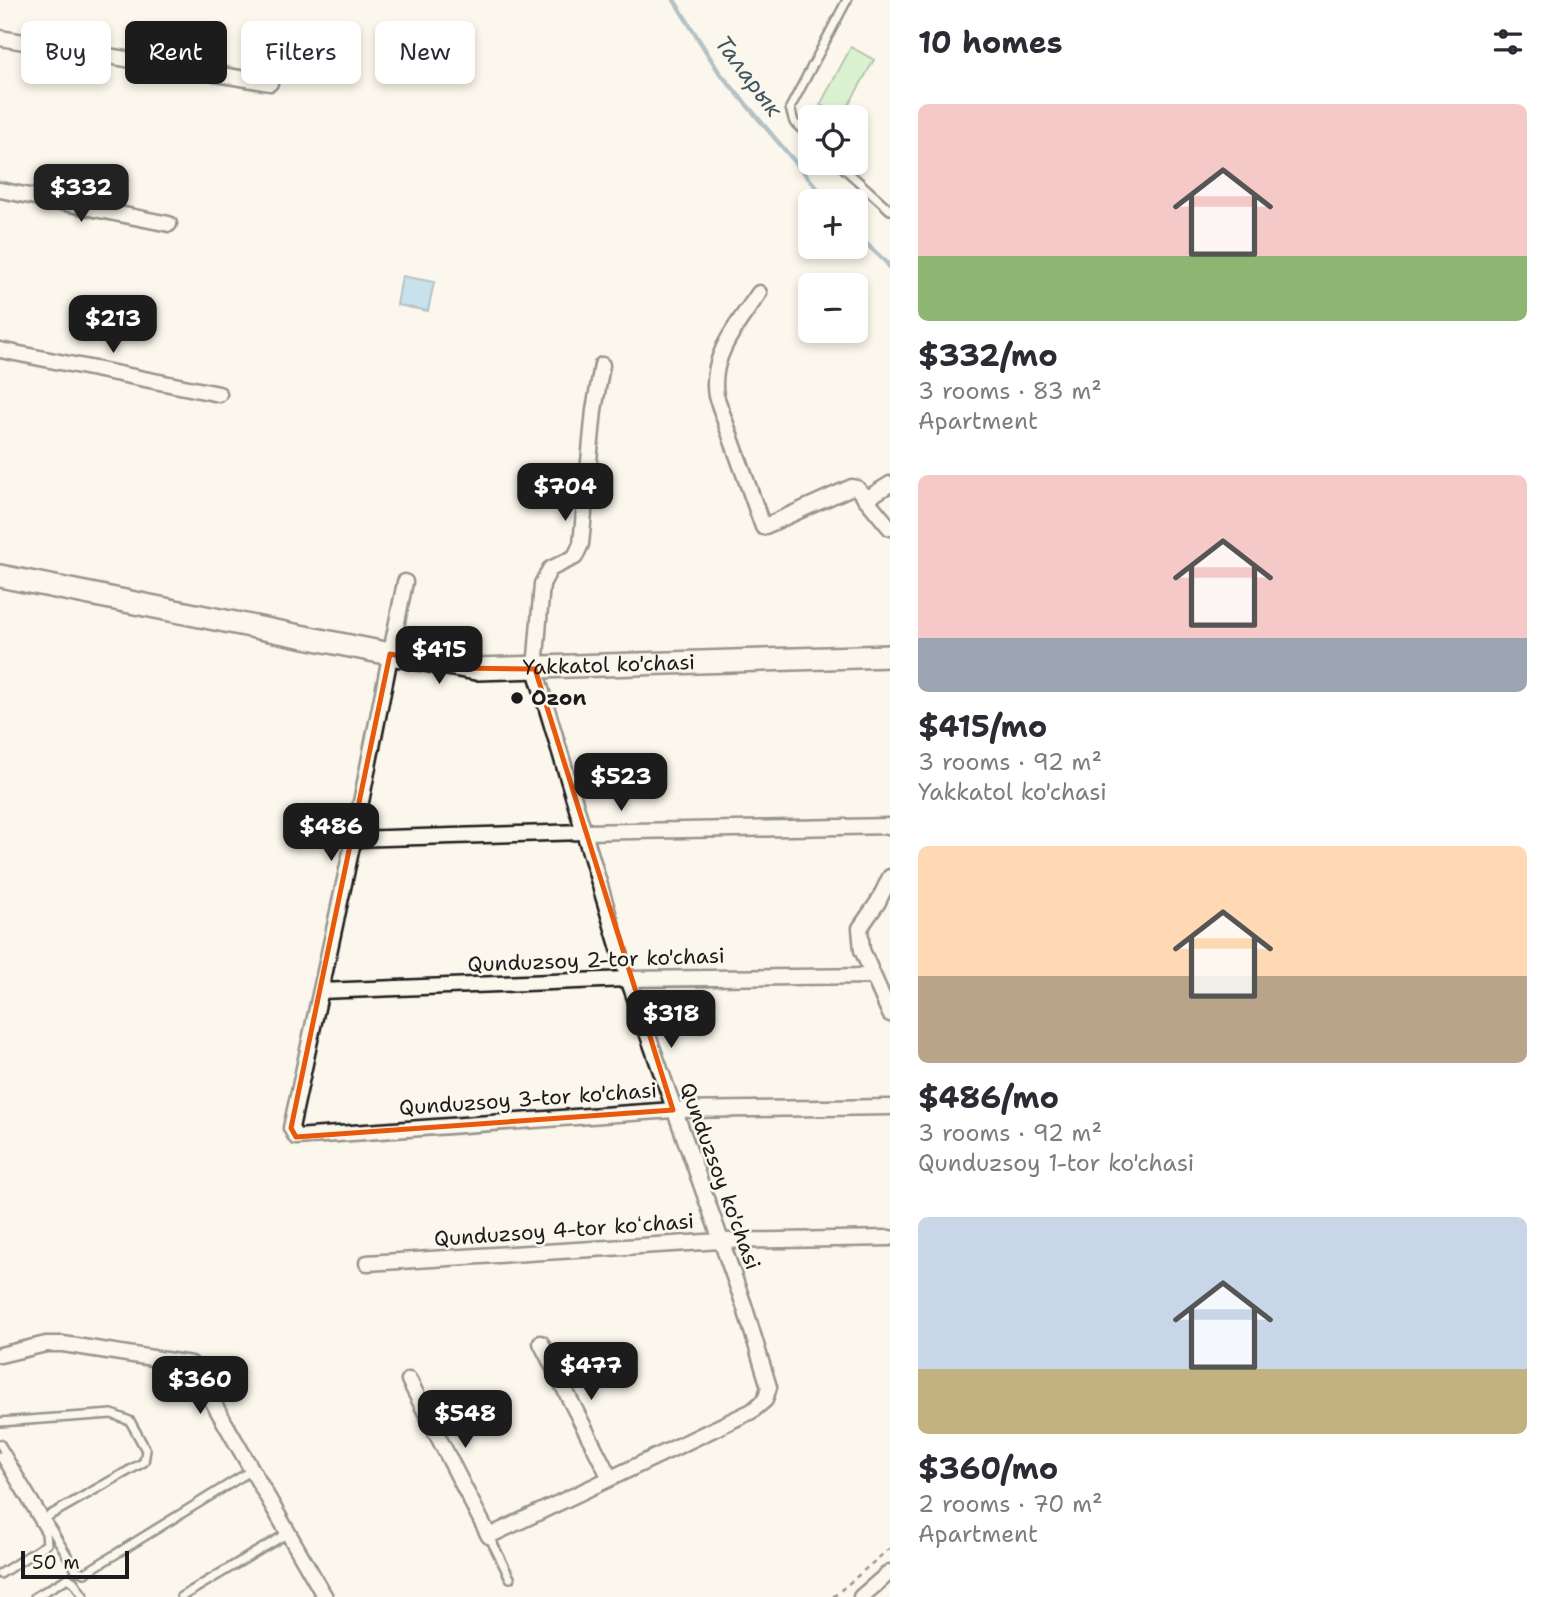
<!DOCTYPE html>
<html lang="en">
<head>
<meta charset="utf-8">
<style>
	:root { --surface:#fff; --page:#f2f2f3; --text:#2b2b33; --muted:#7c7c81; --accent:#1c1c1c }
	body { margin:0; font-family:"Shantell Sans",sans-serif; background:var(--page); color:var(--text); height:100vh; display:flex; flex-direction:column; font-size:26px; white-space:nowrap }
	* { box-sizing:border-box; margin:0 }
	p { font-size:23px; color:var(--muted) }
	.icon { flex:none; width:38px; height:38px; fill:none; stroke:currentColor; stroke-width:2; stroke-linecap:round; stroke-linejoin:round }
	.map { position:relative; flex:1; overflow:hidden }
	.panel { display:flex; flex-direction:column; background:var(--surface); width:665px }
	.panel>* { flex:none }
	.hud { position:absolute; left:21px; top:21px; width:665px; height:63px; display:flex; gap:14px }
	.tools { position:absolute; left:798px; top:105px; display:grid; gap:14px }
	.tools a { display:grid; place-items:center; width:70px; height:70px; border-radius:10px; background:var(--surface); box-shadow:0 4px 10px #0003; font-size:35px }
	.scale { position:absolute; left:21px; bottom:18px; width:108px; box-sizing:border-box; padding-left:7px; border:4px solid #1c1c1c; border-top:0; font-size:19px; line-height:24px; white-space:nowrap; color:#1c1c1c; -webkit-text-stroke:5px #fbf7ec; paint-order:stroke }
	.price { position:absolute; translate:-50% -60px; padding:0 16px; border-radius:14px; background:var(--accent); color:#fff; font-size:23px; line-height:46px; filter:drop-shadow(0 2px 4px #0008) }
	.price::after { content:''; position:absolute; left:50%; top:42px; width:21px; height:16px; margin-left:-10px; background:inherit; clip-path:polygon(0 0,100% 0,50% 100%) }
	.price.on { background:#222; color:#fff }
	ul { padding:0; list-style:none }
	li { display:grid; align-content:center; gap:14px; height:371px; padding:0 28px }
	li span { display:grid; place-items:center; height:217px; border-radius:10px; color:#555 }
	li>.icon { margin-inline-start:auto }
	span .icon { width:126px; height:126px; fill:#fffc; stroke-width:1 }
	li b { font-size:30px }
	h2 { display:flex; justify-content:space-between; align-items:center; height:84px; padding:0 28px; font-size:30px }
	.tag { padding:0 24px; border-radius:10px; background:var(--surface); box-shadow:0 4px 10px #0003; font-size:24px; line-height:63px }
	.tag.on { background:var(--accent); color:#fff }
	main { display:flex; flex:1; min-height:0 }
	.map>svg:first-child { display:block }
	.green { fill:#b1eaae; stroke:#668365; stroke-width:2 }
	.water { fill:#89c5e9; stroke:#5d8197; stroke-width:2 }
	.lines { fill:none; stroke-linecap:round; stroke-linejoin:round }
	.stream { stroke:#5d8197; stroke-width:4.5 }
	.lane-casing { stroke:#1c1c1c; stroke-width:12 }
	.street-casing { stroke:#1c1c1c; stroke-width:19 }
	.secondary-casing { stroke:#1c1c1c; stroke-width:26 }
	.path { stroke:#1c1c1c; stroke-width:2.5; stroke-dasharray:5 5; stroke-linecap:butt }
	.lane { stroke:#fbf7ec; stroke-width:7 }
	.street { stroke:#fbf7ec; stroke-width:14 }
	.secondary { stroke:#fbf7ec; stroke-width:21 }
	.marked { fill:none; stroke:#e8590c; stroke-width:5; stroke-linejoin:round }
	.poi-dot { fill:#1c1c1c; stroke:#fbf7ec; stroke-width:2.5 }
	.labels { text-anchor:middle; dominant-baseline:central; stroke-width:5; stroke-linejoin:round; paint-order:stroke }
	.street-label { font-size:21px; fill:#1c1c1c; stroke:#fbf7ec }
	.poi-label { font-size:21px; font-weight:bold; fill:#1c1c1c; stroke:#fbf7ec; text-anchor:start }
	.water-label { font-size:23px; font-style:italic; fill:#425764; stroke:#fbf7ec }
</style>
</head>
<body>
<main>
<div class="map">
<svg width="890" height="1597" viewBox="0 0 890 1597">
	<rect width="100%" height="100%" fill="#fbf7ec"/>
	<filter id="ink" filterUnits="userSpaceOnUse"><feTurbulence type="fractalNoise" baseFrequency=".0143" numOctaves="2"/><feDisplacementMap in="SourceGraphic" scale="14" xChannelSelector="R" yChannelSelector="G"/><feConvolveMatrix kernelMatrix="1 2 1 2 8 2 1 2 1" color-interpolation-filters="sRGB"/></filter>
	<g filter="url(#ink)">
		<polygon class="green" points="851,47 874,60 842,117 820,105"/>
		<polygon class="water" points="402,276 434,282 428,311 397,305"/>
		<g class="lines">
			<g class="stream">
				<polyline points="674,0 719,72 828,201"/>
				<polyline points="856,234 887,263 890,269"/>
			</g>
			<defs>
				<g id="lane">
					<polyline points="810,137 794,122 790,108 847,0"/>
					<polyline points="838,163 890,210"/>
					<polyline points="0,1422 112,1414 130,1421 146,1450 144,1462 45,1518"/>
					<polyline points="0,1444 76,1570 85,1573 252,1470"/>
					<polyline points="0,1456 46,1533 47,1544 0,1574"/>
					<polyline points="489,1536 510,1578"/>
					<polyline points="35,1597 68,1578 74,1582 84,1597"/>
					<polyline points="181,1597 288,1533"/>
				</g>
				<g id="street">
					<polyline points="0,38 270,83"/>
					<polyline points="0,190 169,224"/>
					<path d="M759,293C738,324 709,356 716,396L763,527L852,487L857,488L890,528"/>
					<polyline points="0,350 219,394"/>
					<polyline points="866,499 890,484"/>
					<polyline points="405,582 353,842 291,1128 296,1137 673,1110 890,1107"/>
					<polyline points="353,839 584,832 890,826"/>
					<polyline points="890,877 878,902 860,928 862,950 890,1014"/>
					<polyline points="321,991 628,979 872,976"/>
					<polyline points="367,1263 721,1241 890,1238"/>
					<polyline points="541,1343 610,1478"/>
					<polyline points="0,1355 46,1344 63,1344 191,1364 325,1597"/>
					<polyline points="409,1380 489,1536 752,1411 765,1400 769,1387 744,1305 628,979 535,669 542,584 550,569 575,557 581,544 594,410 602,365"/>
					<polyline points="861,1597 890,1572"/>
				</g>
				<g id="secondary">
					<path id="s1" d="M0,576L390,654L476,669L890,656"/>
				</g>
			</defs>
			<use href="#lane" class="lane-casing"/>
			<use href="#street" class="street-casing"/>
			<use href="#secondary" class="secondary-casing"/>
			<polyline class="path" points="833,1597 890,1548"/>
			<use href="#lane" class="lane"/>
			<use href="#street" class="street"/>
			<use href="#secondary" class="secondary"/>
		</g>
	</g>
	<path d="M0 0H890V1597H0ZM390,654L458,668L535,669L673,1110L296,1137L291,1128Z" fill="#fbf7ec" fill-opacity=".55" fill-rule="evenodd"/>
	<path class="marked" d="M390,654L458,668L535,669L673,1110L296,1137L291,1128Z"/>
	<circle class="poi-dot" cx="517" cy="698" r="7"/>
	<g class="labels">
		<g class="street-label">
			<text stroke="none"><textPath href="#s1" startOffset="618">Yakkatol ko'chasi</textPath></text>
			<text transform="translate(596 960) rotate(-2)">Qunduzsoy 2-tor ko'chasi</text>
			<text transform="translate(528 1099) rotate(-4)">Qunduzsoy 3-tor ko'chasi</text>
			<text transform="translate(720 1176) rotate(70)">Qunduzsoy ko'chasi</text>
			<text transform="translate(564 1230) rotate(-4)">Qunduzsoy 4-tor koʻchasi</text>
		</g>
		<g class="poi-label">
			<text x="531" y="698">Ozon</text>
		</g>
		<g class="water-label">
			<text transform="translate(749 76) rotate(53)">Таларык</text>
		</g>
	</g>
</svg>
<div class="tools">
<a><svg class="icon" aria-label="locate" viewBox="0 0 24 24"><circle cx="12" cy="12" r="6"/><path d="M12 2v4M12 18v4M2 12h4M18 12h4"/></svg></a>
<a>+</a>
<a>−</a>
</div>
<div class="scale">50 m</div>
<b class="price on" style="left:81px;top:224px">$332</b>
<b class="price" style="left:113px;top:355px">$213</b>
<b class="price" style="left:565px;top:523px">$704</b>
<b class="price" style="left:439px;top:686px">$415</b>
<b class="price" style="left:621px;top:813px">$523</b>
<b class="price" style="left:331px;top:863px">$486</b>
<b class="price" style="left:671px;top:1050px">$318</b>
<b class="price" style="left:591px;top:1402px">$477</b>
<b class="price" style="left:200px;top:1416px">$360</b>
<b class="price" style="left:465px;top:1450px">$548</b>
<div class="hud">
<a class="tag">Buy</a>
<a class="tag on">Rent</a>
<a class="tag">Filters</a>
<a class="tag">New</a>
</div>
</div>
<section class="panel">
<h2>10 homes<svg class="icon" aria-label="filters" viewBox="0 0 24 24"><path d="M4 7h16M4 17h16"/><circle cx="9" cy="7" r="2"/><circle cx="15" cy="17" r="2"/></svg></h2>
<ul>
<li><span style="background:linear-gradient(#f6c9c9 70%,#8fb573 0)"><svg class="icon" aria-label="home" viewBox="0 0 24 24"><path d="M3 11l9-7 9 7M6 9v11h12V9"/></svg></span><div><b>$332/mo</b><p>3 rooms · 83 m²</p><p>Apartment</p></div></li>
<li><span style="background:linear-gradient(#f6c9c9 75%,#9aa5b1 0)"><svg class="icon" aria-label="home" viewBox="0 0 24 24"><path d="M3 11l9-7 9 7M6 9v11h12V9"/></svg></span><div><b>$415/mo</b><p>3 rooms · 92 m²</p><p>Yakkatol ko'chasi</p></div></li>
<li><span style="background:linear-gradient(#ffd9b3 60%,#b9a48a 0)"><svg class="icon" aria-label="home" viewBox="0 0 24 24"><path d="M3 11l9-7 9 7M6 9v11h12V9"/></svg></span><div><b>$486/mo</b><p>3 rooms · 92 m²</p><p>Qunduzsoy 1-tor ko'chasi</p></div></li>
<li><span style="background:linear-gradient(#c9d6e8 70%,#c2b280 0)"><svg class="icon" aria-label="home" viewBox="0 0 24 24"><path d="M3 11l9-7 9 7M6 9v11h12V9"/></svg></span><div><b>$360/mo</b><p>2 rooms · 70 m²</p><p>Apartment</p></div></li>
</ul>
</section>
</main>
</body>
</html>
